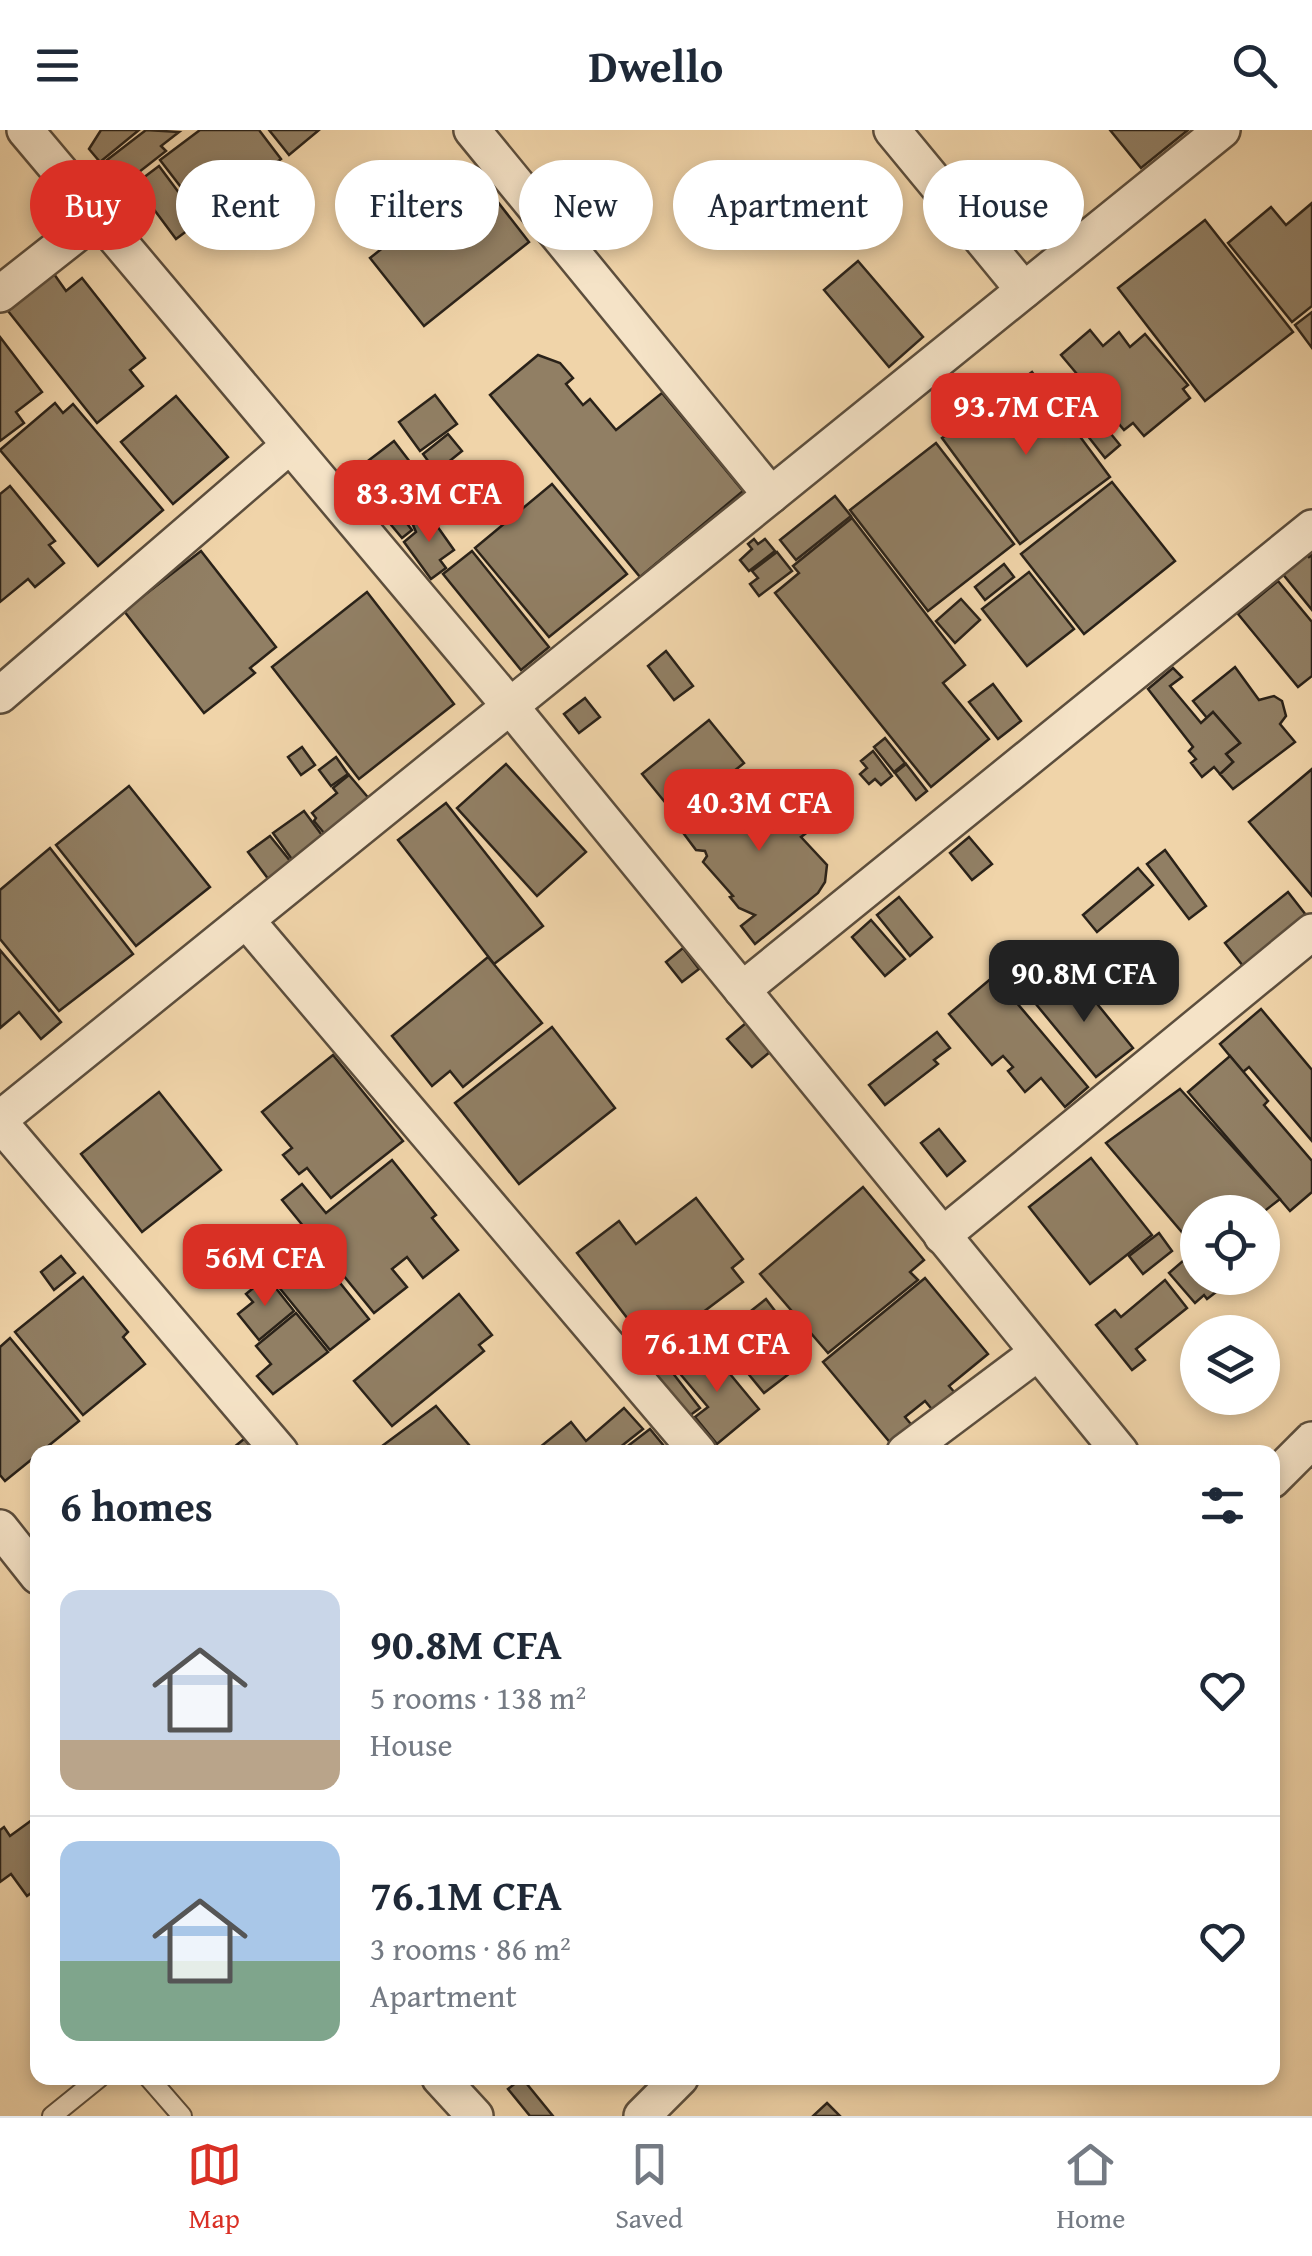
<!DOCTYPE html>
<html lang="en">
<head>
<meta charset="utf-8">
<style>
	:root { --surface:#fff; --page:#f2f2f3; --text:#1f2937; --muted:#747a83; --line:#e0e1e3; --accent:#d93025 }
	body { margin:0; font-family:"Gentium Book Plus",serif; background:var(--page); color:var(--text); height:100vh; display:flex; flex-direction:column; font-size:38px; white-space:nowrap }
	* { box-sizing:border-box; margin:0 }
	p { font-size:32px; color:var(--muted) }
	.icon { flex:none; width:55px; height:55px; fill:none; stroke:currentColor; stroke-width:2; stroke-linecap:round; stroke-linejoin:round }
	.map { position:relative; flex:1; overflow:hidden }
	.drawer { position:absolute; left:30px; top:1315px; width:1250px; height:640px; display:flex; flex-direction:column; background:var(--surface); border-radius:20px; box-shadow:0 5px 15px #0003 }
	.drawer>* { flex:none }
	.banner { position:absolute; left:30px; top:30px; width:1252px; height:90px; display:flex; gap:20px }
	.buttons { position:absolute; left:1180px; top:1065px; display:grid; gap:20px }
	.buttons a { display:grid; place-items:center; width:100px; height:100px; border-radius:50%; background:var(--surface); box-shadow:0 5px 15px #0003; font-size:50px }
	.price { position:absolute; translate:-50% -85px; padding:0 22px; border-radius:20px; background:var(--accent); color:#fff; font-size:32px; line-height:65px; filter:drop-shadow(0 2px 5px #0008) }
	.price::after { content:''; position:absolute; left:50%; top:60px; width:30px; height:22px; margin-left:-15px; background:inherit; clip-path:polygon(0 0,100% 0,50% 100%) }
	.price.active { background:#222; color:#fff }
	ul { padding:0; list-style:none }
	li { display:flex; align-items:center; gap:30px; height:250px; padding:0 30px }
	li+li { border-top:2px solid var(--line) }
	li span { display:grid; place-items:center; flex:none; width:280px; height:200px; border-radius:20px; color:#555 }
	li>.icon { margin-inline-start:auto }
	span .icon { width:120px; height:120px; fill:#fffc; stroke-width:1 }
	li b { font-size:42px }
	h2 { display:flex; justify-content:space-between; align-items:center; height:120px; padding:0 30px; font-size:42px }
	.pill { padding:0 35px; border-radius:45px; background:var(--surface); box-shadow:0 5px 15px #0003; font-size:35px; line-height:90px }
	.pill.active { background:var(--accent); color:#fff }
	header { display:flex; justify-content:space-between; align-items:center; height:130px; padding:0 30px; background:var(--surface); font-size:45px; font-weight:800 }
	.tabs { display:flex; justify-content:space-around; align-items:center; height:140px; border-top:2px solid var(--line); background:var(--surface); font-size:28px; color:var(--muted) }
	.tabs a { display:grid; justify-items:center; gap:5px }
	.tabs .active { color:var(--accent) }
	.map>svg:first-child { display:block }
	.building { fill:#917f64; stroke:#2a2219; stroke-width:2.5 }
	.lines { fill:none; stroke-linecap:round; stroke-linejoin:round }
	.lane-casing { stroke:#5c4e3d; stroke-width:22 }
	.street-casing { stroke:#5c4e3d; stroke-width:40 }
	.lane { stroke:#f5e3c7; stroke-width:18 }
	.street { stroke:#f5e3c7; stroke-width:35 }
</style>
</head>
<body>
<header><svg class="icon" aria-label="menu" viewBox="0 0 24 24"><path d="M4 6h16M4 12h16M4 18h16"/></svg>Dwello<svg class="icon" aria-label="search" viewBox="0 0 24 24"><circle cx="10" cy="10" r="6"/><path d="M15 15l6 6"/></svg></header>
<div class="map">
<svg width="1312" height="1986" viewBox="0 0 1312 1986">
	<rect width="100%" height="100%" fill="#f0d4a9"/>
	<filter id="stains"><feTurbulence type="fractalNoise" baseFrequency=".002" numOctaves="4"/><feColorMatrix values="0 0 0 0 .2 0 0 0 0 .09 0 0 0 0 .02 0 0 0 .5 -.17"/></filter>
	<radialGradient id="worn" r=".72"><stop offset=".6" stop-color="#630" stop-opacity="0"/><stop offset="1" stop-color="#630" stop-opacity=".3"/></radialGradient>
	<g class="building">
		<polygon points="101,0 139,0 100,32 89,19"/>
		<polygon points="146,0 179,2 161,16 166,21 125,53 107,30"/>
		<polygon points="200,0 259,0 281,29 204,87 160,30"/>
		<polygon points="269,0 319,0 289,25"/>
		<polygon points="1110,0 1188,0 1141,38"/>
		<polygon points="159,36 200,91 176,109 135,54"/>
		<polygon points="476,44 529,112 424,196 370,128"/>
		<polygon points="1312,73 1312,176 1292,192 1228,113 1271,77 1286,95"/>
		<polygon points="1205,90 1293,202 1205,271 1118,158"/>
		<polygon points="858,131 923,207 889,237 824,160"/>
		<polygon points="54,144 66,161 82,148 145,228 130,240 143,256 97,293 8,181"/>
		<polygon points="1312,182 1312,218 1295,195"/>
		<polygon points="1090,200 1103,216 1119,202 1130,217 1145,204 1188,255 1183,259 1190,268 1144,306 1133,293 1124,300 1061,225"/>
		<polygon points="0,207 42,262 16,282 24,293 0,311"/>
		<polygon points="538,225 560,233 573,248 566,254 583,275 590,269 616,300 662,263 743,361 640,447 490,265"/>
		<polygon points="1032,242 1110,347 1020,414 942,308"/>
		<polygon points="435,265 457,294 420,321 399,292"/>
		<polygon points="176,266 228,327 173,374 121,312"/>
		<polygon points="55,273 63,283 73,274 163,380 98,436 0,320"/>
		<polygon points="1102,293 1120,315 1105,328 1087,305"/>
		<polygon points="448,304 462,321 436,342 423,324"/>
		<polygon points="394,311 423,349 373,388 343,350"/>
		<polygon points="936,313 1014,414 928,481 850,380"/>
		<polygon points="1112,352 1175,431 1084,504 1021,424"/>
		<polygon points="552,354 627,444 549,507 475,418"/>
		<polygon points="10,356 55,411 49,415 64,433 35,457 28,449 0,472 0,364"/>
		<polygon points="835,366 851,386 796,430 780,410"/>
		<polygon points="393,376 412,400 402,408 382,384"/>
		<polygon points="425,379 454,420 440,430 446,438 431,449 404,412 416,402 413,395 419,390 416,386"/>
		<polygon points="852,388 965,535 943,553 989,609 931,657 775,463 799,443 793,436"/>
		<polygon points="754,409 758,414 765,409 775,421 749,441 740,430 752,419 748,414"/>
		<polygon points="1301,418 1309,427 1312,425 1312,480 1277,437"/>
		<polygon points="201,421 276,517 250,538 255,543 204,583 124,481"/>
		<polygon points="472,421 549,517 521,540 443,444"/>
		<polygon points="777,422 792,441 759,466 750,454 758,448 752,441"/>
		<polygon points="1004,434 1014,447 985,470 975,457"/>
		<polygon points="1029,442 1074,499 1027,536 982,479"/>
		<polygon points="1278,451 1312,492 1312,546 1298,557 1238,484"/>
		<polygon points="367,462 454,574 359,649 272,537"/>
		<polygon points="961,469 980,490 955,513 936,491"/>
		<polygon points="666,521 693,556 674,570 648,536"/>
		<polygon points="1235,537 1259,570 1274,566 1282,571 1286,586 1280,594 1295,612 1233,659 1220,644 1233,632 1226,624 1240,613 1213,582 1207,588 1193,571"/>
		<polygon points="1173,538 1182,547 1170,556 1201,593 1213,582 1240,613 1226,624 1233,632 1220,644 1214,637 1202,647 1191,633 1196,629 1189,621 1193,617 1148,559"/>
		<polygon points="993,554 1021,591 998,609 969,572"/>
		<polygon points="585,568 600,587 579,603 564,584"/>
		<polygon points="709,590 744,633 677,687 642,644"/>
		<polygon points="885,608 905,633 894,642 874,617"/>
		<polygon points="302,617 315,635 301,645 288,627"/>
		<polygon points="873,621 892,646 881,655 875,649 869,654 860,644 867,638 861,631"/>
		<polygon points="336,627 348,644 331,656 319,640"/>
		<polygon points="506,634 586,722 537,766 457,678"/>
		<polygon points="906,634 927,661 916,670 895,643"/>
		<polygon points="1312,639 1312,766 1249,692"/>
		<polygon points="750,642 767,662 774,656 809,701 801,707 827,735 825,752 818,763 755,814 741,796 755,785 739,778 730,767 733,766 703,732 707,726 705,721 696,720 681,700 712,673 723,685 726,682 719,666"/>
		<polygon points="349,645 377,678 334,715 314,691 316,688 312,683 337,663 333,658"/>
		<polygon points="129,656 210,757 136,816 56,715"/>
		<polygon points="446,673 543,796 494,834 398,710"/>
		<polygon points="304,681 327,712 296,735 273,703"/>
		<polygon points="270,706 295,737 272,754 248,722"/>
		<polygon points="969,707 992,734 972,750 950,723"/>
		<polygon points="50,718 133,824 59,881 0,809 0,760"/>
		<polygon points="1165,720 1206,776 1189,789 1147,734"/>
		<polygon points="1138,738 1153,755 1097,802 1083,785"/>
		<polygon points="1288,762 1306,785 1243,836 1225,813"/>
		<polygon points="899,767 932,807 910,826 877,785"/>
		<polygon points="871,790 905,829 885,846 852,807"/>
		<polygon points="683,818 699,839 682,852 666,832"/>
		<polygon points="0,820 61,892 41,909 19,882 0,898"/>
		<polygon points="488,827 542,893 463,957 450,941 432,956 392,906"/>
		<polygon points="1072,843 1133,918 1096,947 1035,873"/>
		<polygon points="994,846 1088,957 1065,977 1041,948 1025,962 1008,941 1013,937 1003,926 992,935 949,884"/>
		<polygon points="1261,879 1312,940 1312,1011 1249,937 1243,942 1220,914"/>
		<polygon points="746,893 771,921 752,937 727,909"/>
		<polygon points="552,897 615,978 519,1054 455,973"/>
		<polygon points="937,902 950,918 934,930 938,934 885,975 869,955"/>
		<polygon points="333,925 403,1011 331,1068 307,1038 299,1044 283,1025 292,1018 262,982"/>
		<polygon points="1230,926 1268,971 1264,975 1312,1031 1312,1062 1290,1081 1188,962"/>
		<polygon points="1180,959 1280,1069 1262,1083 1198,1082 1198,1121 1106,1013"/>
		<polygon points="159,962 221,1040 142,1102 81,1024"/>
		<polygon points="939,999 965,1031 947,1046 921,1013"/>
		<polygon points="1091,1028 1152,1105 1090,1154 1029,1077"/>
		<polygon points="392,1030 436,1085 432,1088 458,1120 423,1148 407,1127 392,1139 407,1157 374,1183 282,1070 302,1054 326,1083"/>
		<polygon points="863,1057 924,1130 910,1142 918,1150 828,1223 760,1144"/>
		<polygon points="696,1068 743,1129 732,1138 743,1152 666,1210 661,1205 648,1215 577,1123 619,1091 636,1114"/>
		<polygon points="1159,1103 1172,1121 1143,1144 1129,1126"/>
		<polygon points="308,1113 369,1189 330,1220 269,1145"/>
		<polygon points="1191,1124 1198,1133 1198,1148 1210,1148 1220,1159 1207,1169 1204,1165 1195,1173 1169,1143"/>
		<polygon points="61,1126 75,1143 54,1160 41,1142"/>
		<polygon points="83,1147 128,1202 123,1207 145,1234 83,1285 15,1202"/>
		<polygon points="267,1147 294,1181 259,1210 238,1184 253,1172 246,1164"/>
		<polygon points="925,1148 988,1224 949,1256 962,1271 940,1289 925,1271 905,1287 920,1305 898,1322 823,1232"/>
		<polygon points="1165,1150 1187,1178 1136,1219 1145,1230 1132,1240 1096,1195 1115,1180 1121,1187"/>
		<polygon points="459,1164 492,1205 479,1215 484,1221 392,1296 354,1251"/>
		<polygon points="766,1169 800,1214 796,1217 807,1230 764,1263 718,1207"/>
		<polygon points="296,1183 328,1222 273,1264 257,1246 271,1234 256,1216"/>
		<polygon points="10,1208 79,1291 5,1351 0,1345 0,1217"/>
		<polygon points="706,1215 759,1279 717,1314 695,1287 708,1277 676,1239"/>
		<polygon points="654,1219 700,1278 685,1289 639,1230"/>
		<polygon points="436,1276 475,1322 374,1322"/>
		<polygon points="624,1278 643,1299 614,1322 534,1322 571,1292 586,1311"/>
		<polygon points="650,1299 669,1322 620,1322"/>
		<polygon points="244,1309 256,1322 228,1322"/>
		<polygon points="32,1690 38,1697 38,1758 27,1766 11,1744 0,1752 0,1700 4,1697 10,1706"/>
		<polygon points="522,1948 553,1986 530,1986 508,1959"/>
		<polygon points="827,1973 840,1986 813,1986"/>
	</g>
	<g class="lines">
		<defs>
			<g id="lane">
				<polyline points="149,1948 182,1986"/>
				<polyline points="52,1986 99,1948"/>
			</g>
			<g id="street">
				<polyline points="25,0 510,576 1120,1322"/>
				<polyline points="472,0 771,365"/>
				<polyline points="892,0 1024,160"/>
				<polyline points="0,164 99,86"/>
				<polyline points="0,565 289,316"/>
				<polyline points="246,790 698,1322"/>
				<polyline points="742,860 1312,398"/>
				<polyline points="0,989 1222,0"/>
				<polyline points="0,993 280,1322"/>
				<polyline points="942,1106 1312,802"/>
				<polyline points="905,1322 1037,1223"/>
				<polyline points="1272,1350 1312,1310"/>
				<polyline points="0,1398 38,1446"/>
				<polyline points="440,1948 475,1986"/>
				<polyline points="642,1986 680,1948"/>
			</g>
		</defs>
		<use href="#lane" class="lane-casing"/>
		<use href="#street" class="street-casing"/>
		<use href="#lane" class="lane"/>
		<use href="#street" class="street"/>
	</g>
	<rect width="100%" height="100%" filter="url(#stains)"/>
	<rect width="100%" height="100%" fill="url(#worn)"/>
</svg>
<div class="buttons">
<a><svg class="icon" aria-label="locate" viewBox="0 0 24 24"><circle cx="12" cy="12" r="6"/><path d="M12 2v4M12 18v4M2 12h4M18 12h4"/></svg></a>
<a><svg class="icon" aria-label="layers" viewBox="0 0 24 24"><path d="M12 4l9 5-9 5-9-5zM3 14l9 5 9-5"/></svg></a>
</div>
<b class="price" style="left:1026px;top:328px">93.7M CFA</b>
<b class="price" style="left:429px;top:415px">83.3M CFA</b>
<b class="price" style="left:759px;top:724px">40.3M CFA</b>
<b class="price active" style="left:1084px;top:895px">90.8M CFA</b>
<b class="price" style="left:265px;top:1179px">56M CFA</b>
<b class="price" style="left:717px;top:1265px">76.1M CFA</b>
<div class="banner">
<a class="pill active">Buy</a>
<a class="pill">Rent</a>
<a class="pill">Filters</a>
<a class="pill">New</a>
<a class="pill">Apartment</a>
<a class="pill">House</a>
</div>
<section class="drawer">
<h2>6 homes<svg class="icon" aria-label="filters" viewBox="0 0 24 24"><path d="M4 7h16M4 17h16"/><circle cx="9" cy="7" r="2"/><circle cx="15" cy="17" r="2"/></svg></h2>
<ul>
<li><span style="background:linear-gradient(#c9d6e8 75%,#b9a48a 0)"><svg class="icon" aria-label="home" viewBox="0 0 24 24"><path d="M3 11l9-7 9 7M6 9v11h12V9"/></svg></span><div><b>90.8M CFA</b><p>5 rooms · 138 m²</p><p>House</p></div><svg class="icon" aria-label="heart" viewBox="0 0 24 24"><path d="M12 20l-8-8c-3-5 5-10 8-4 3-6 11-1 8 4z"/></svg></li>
<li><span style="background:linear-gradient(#a9c7e8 60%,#7fa58c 0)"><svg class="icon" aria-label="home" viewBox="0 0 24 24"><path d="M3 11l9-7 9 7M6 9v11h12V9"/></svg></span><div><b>76.1M CFA</b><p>3 rooms · 86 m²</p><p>Apartment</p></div><svg class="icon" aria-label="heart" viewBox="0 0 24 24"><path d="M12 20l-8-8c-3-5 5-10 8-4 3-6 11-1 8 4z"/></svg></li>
</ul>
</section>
</div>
<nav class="tabs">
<a class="active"><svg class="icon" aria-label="map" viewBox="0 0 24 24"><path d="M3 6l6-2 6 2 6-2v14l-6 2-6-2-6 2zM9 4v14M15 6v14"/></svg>Map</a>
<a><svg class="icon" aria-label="saved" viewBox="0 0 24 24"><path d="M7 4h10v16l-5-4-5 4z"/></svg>Saved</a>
<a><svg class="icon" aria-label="home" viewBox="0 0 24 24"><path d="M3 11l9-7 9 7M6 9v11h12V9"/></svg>Home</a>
</nav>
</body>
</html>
